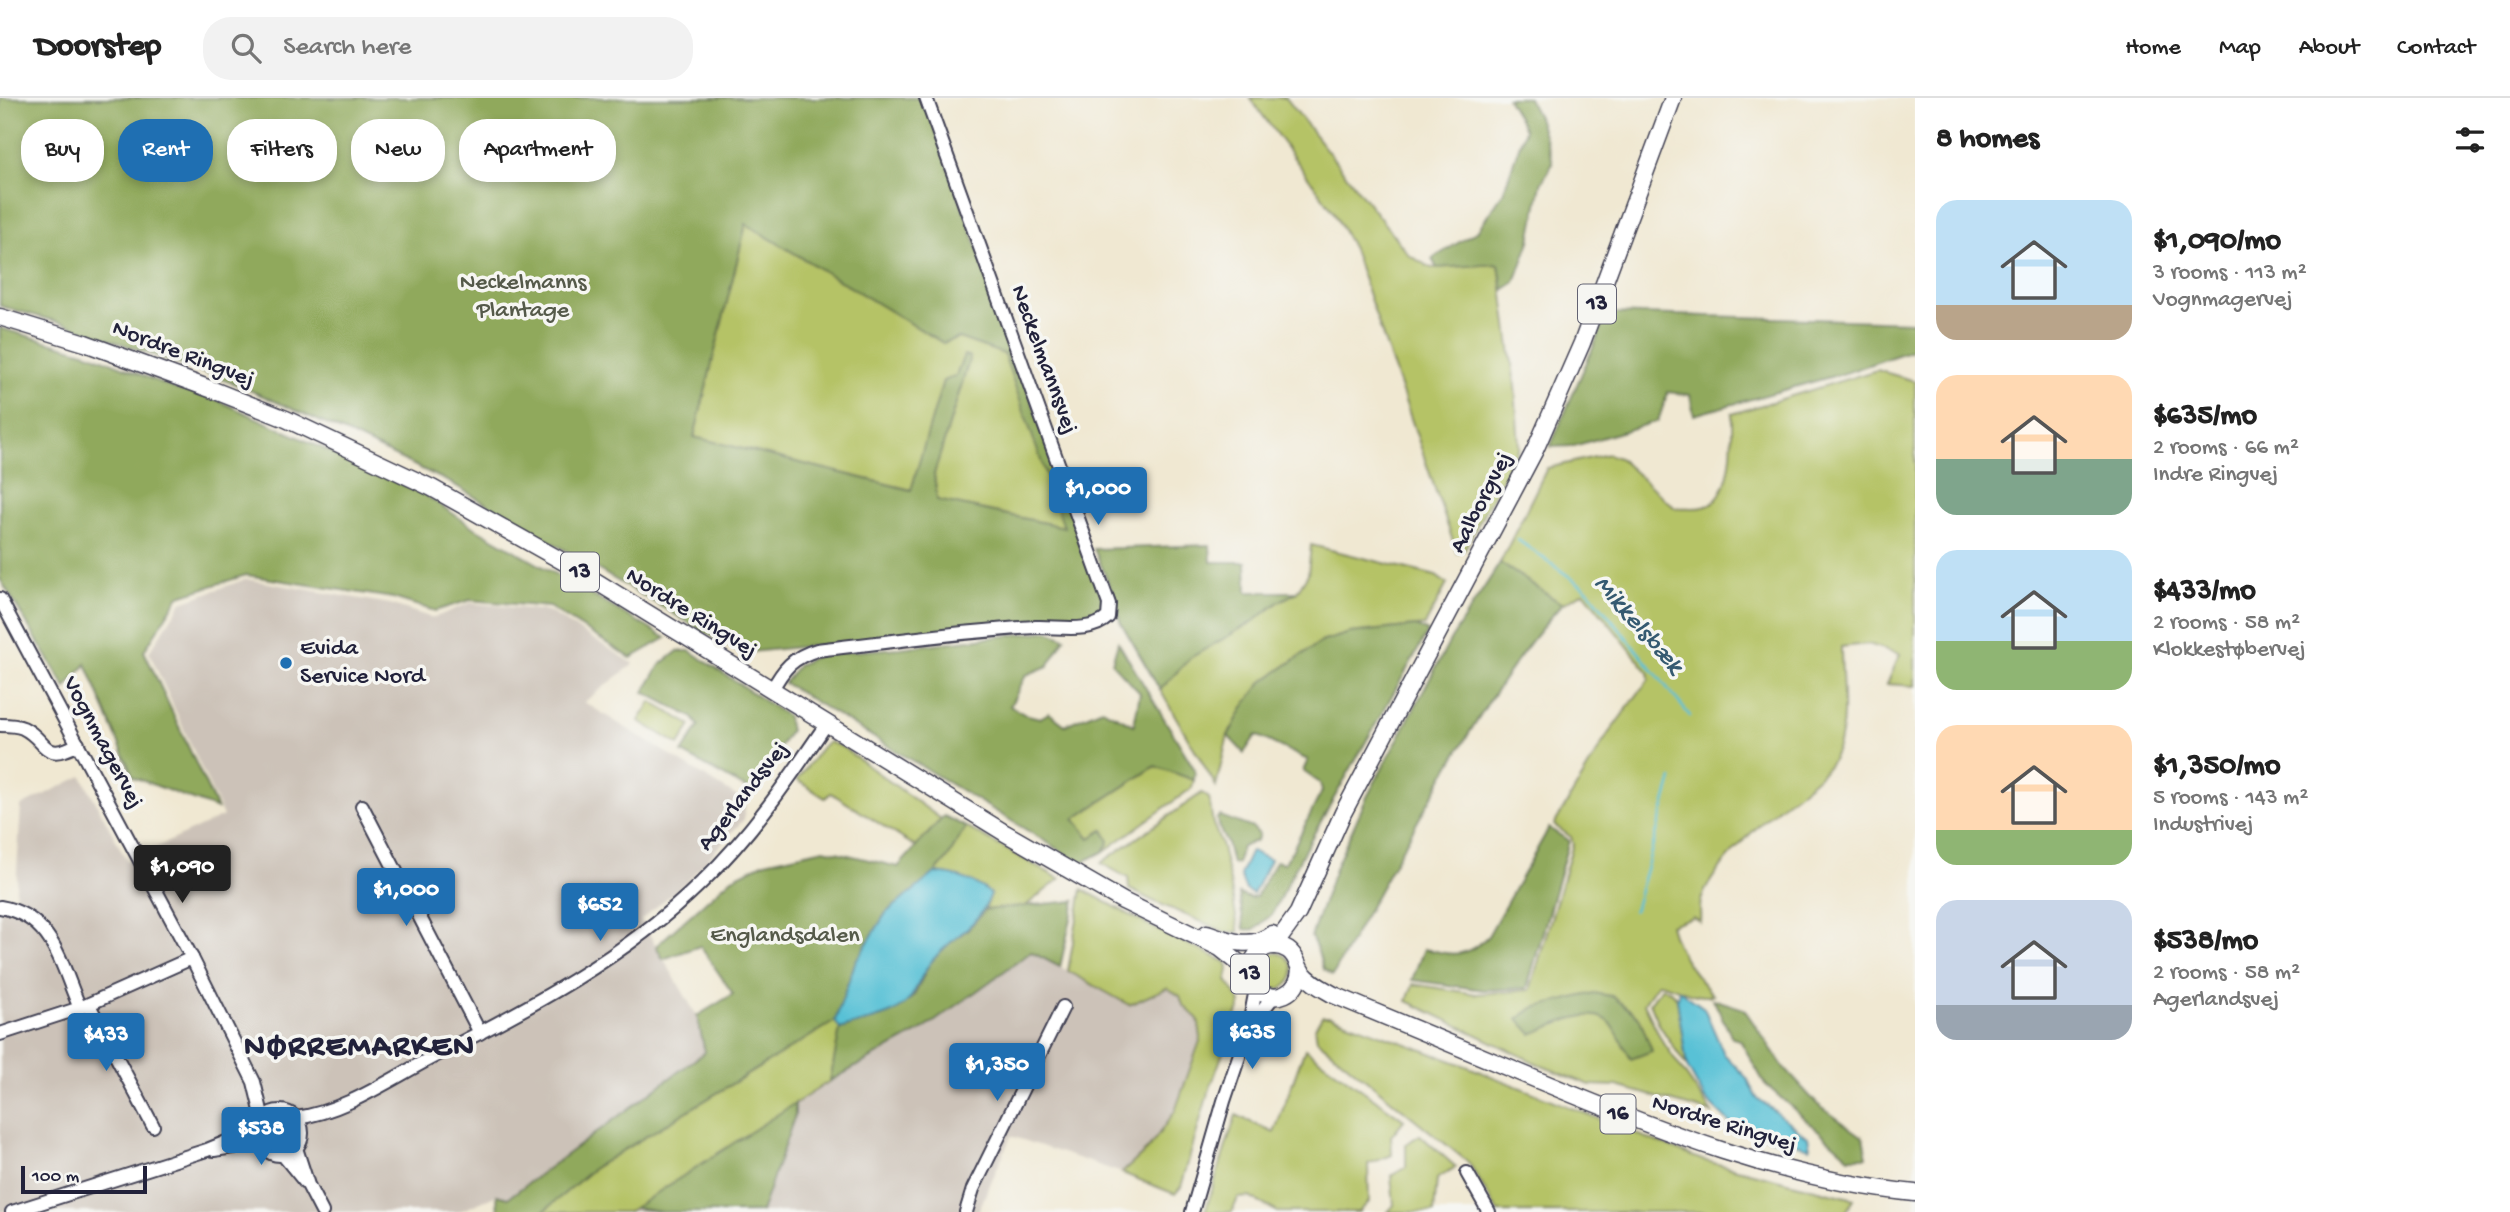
<!DOCTYPE html>
<html lang="en">
<head>
<meta charset="utf-8">
<style>
	:root { --surface:#fff; --page:#f2f2f2; --text:#222; --muted:#767676; --line:#e0e0e0; --accent:#1f6fb2 }
	body { margin:0; font-family:"Gochi Hand",sans-serif; background:var(--page); color:var(--text); height:100vh; display:flex; flex-direction:column; font-size:26px; white-space:nowrap }
	* { box-sizing:border-box; margin:0 }
	p { font-size:23px; color:var(--muted) }
	.icon { flex:none; width:38px; height:38px; fill:none; stroke:currentColor; stroke-width:2; stroke-linecap:round; stroke-linejoin:round }
	.map { position:relative; flex:1; overflow:hidden }
	.drawer { display:flex; flex-direction:column; background:var(--surface); width:595px }
	.drawer>* { flex:none }
	.banner { position:absolute; left:21px; top:21px; width:665px; height:63px; display:flex; gap:14px }
	.scale { position:absolute; left:21px; bottom:18px; width:126px; box-sizing:border-box; padding-left:7px; border:4px solid #22223b; border-top:0; font-size:19px; line-height:24px; white-space:nowrap; color:#22223b; -webkit-text-stroke:5px #f6f6f2; paint-order:stroke }
	.price { position:absolute; translate:-50% -60px; padding:0 16px; border-radius:7px; background:var(--accent); color:#fff; font-size:23px; line-height:46px; filter:drop-shadow(0 2px 4px #0008) }
	.price::after { content:''; position:absolute; left:50%; top:42px; width:21px; height:16px; margin-left:-10px; background:inherit; clip-path:polygon(0 0,100% 0,50% 100%) }
	.price.active { background:#222; color:#fff }
	ul { padding:0; list-style:none }
	li { display:flex; align-items:center; gap:21px; height:175px; padding:0 21px }
	li span { display:grid; place-items:center; flex:none; width:196px; height:140px; border-radius:21px; color:#555 }
	li>.icon { margin-inline-start:auto }
	span .icon { width:84px; height:84px; fill:#fffc; stroke-width:1 }
	li b { font-size:30px }
	h2 { display:flex; justify-content:space-between; align-items:center; height:84px; padding:0 21px; font-size:30px }
	.chip { padding:0 24px; border-radius:28px; background:var(--surface); box-shadow:0 4px 10px #0003; font-size:24px; line-height:63px }
	.chip.active { background:var(--accent); color:#fff }
	header { display:flex; align-items:center; gap:42px; box-sizing:border-box; height:98px; padding:0 35px; background:var(--surface); border-bottom:2px solid var(--line) }
	header strong { font-size:33px }
	nav { display:flex; gap:38px; margin-inline-start:auto; font-size:24px }
	.search { width:490px; height:63px; background:var(--page); display:flex; align-items:center; gap:18px; box-sizing:border-box; padding:0 24px; border-radius:28px; color:var(--muted); font-size:26px }
	main { display:flex; flex:1; min-height:0 }
	.map>svg:first-child { display:block }
	.industrial { fill:#ccc2b8 }
	.green { fill:#b5c366; stroke:#6c7250; stroke-width:2 }
	.forest { fill:#90a95b; stroke:#59664b; stroke-width:2; fill-rule:evenodd }
	.water { fill:#59c1d6; stroke:#3e7288; stroke-width:2 }
	.lines { fill:none; stroke-linecap:round; stroke-linejoin:round }
	.stream { stroke:#59c1d6; stroke-width:2.5 }
	.minor-casing { stroke:#414052; stroke-width:16 }
	.major-casing { stroke:#414052; stroke-width:19 }
	.minor { stroke:#fff; stroke-width:12 }
	.major { stroke:#fff; stroke-width:16 }
	.poi-dot { fill:#1f6fb2; stroke:#f6f6f2; stroke-width:2.5 }
	.labels { text-anchor:middle; dominant-baseline:central; stroke-width:7; stroke-linejoin:round; paint-order:stroke }
	.shield { fill:#f6f6f2; stroke:#626272; stroke-width:2 }
	.shield-label { font-size:23px; font-weight:bold; fill:#22223b }
	.park-label { font-size:24px; fill:#555a4a; stroke:#f6f6f2 }
	.street-label { font-size:24px; fill:#22223b; stroke:#f6f6f2 }
	.poi-label { font-size:24px; fill:#22223b; stroke:#f6f6f2; text-anchor:start }
	.water-label { font-size:26px; font-style:italic; fill:#355a71; stroke:#f6f6f2 }
	.district-label { font-size:32px; font-weight:bold; letter-spacing:2px; fill:#22223b; stroke:#f6f6f2 }
</style>
</head>
<body>
<header>
<strong>Doorstep</strong>
<div class="search"><svg class="icon" aria-label="search" viewBox="0 0 24 24"><circle cx="10" cy="10" r="6"/><path d="M15 15l6 6"/></svg>Search here</div>
<nav><a>Home</a><a>Map</a><a>About</a><a>Contact</a></nav>
</header>
<main>
<div class="map">
<svg width="1915" height="1114" viewBox="0 0 1915 1114">
	<rect width="100%" height="100%" fill="#f6f6f2"/>
	<filter id="ink" filterUnits="userSpaceOnUse"><feTurbulence type="fractalNoise" baseFrequency=".0143" numOctaves="2"/><feDisplacementMap in="SourceGraphic" scale="14" xChannelSelector="R" yChannelSelector="G"/><feConvolveMatrix kernelMatrix="1 2 1 2 8 2 1 2 1" color-interpolation-filters="sRGB"/></filter>
	<filter id="wash" filterUnits="userSpaceOnUse"><feTurbulence type="fractalNoise" baseFrequency=".00686" numOctaves="4" result="noise"/><feDisplacementMap in="SourceGraphic" scale="28" xChannelSelector="R" yChannelSelector="G"/><feGaussianBlur stdDeviation="1.57" result="paint"/><feColorMatrix in="noise" values="0 0 0 0 0 0 0 0 0 0 0 0 0 0 0 0 0 1.4 0 .05"/><feComposite in="paint" operator="in"/></filter>
	<g filter="url(#wash)">
		<rect width="100%" height="100%" fill="#f0e8d2"/>
		<g class="industrial">
			<polygon points="246,481 390,506 433,520 470,505 548,513 634,566 584,604 746,704 744,721 690,780 641,822 697,918 705,954 508,1100 497,1097 458,1114 0,1114 0,804 15,805 21,708 82,678 127,763 223,718 149,554 182,504"/>
			<polygon points="1032,853 1129,907 1167,890 1180,898 1183,907 1198,921 1201,940 1175,1013 1148,1051 1122,1075 1011,1038 978,1114 627,1114 830,983 924,931"/>
		</g>
		<g class="green">
			<polygon points="1250,0 1286,0 1409,157 1431,170 1499,166 1515,288 1519,349 1464,452 1457,455 1353,151 1333,113"/>
			<polygon points="746,126 943,245 959,240 1004,256 1065,429 937,402 934,376 970,260 964,258 956,278 943,283 912,392 694,339"/>
			<path d="M1877,272L1915,283V588L1887,586L1900,556L1868,546L1841,549C1841,580 1848,622 1837,651C1829,675 1804,690 1785,705C1761,723 1709,774 1701,803C1699,809 1701,817 1700,824L1693,819L1670,827C1677,855 1694,876 1713,897C1695,902 1677,888 1658,885L1644,905L1661,941L1712,1015L1617,988L1590,987L1542,968L1407,903L1413,886L1476,896L1530,892L1573,746L1571,739L1554,727L1608,636L1649,581L1648,574L1584,494L1562,506L1500,465L1547,370L1608,356L1619,360L1675,410C1684,409 1695,411 1703,409C1735,400 1732,342 1732,316Z"/>
			<polygon points="1311,447 1436,478 1447,486 1425,527 1350,535 1321,544 1262,584 1228,637 1216,688 1160,592 1190,560 1254,523 1280,503 1297,494 1308,476"/>
			<polygon points="651,604 691,627 679,647 639,623"/>
			<polygon points="829,644 842,649 941,721 916,749 831,695 825,700 797,682 822,649"/>
			<polygon points="1156,668 1194,682 1192,690 1103,754 1109,743 1103,732 1090,740 1074,721"/>
			<polygon points="1202,695 1209,700 1213,726 1221,745 1230,784 1238,830 1238,834 1225,834 1151,802 1129,791 1128,780 1101,765"/>
			<path d="M966,729L1060,781L1024,809L985,812L991,796C973,782 958,777 935,775L947,761Z"/>
			<polygon points="1082,791 1156,831 1226,864 1228,869 1227,882 1241,905 1207,999 1181,1089 1175,1096 1122,1075 1148,1051 1175,1013 1201,940 1198,921 1183,907 1180,898 1167,890 1129,907 1068,873"/>
			<circle cx="1275" cy="873" r="18"/>
			<polygon points="1662,889 1672,894 1677,901 1687,969 1660,928 1650,905"/>
			<polygon points="1322,918 1331,918 1466,968 1702,1062 1854,1101 1846,1114 1498,1114 1469,1065 1317,942 1315,930"/>
			<polygon points="835,923 840,931 830,983 628,1114 543,1114 594,1070"/>
			<polygon points="1305,951 1404,1022 1391,1038 1392,1057 1368,1066 1369,1104 1359,1114 1278,1114 1249,1099 1238,1100 1232,1114 1205,1114 1236,1017 1274,1035"/>
			<polygon points="1420,1037 1456,1069 1437,1081 1434,1114 1388,1114 1394,1107 1391,1078 1406,1069 1406,1046"/>
		</g>
		<g class="forest">
			<path d="M0,0H924L1105,508L1099,519L740,555L451,385L351,337L238,287L66,226L0,208ZM746,126L943,245L959,240L1004,256L1064,429L937,402L934,376L970,259L964,257L956,278L943,283L911,392L694,339Z"/>
			<polygon points="1507,0 1528,0 1538,19 1553,64 1541,86 1530,143 1515,184 1503,192 1499,166 1437,170 1432,161 1477,133 1503,95 1525,31"/>
			<polygon points="1608,215 1913,224 1915,251 1848,274 1694,317 1690,297 1668,294 1658,323 1574,348 1550,349"/>
			<polygon points="0,230 91,256 178,292 215,301 425,397 470,427 666,540 631,560 549,509 470,502 435,513 393,500 246,477 179,498 144,553 217,711 133,679 86,566 66,590 0,481"/>
			<polygon points="1210,447 1211,464 1246,464 1247,494 1297,494 1280,503 1254,523 1190,560 1160,592 1120,523 1115,500 1094,451"/>
			<path d="M1500,465L1562,506C1511,564 1472,628 1434,695C1399,755 1366,816 1333,877L1323,871L1318,853L1311,839L1336,768L1367,699L1451,541Z"/>
			<polygon points="1416,528 1428,534 1303,755 1272,816 1254,832 1244,831 1239,796 1250,800 1256,799 1276,763 1284,765 1292,753 1322,693 1320,685 1303,673 1308,662 1256,637 1244,655 1228,638 1244,608 1262,584 1321,544 1350,535"/>
			<polygon points="1048,533 1065,540 1048,568 1026,577 1010,608 1024,616 1040,620 1049,615 1065,627 1102,611 1134,627 1140,595 1112,565 1118,544 1195,672 1194,682 1155,668 1074,721 1090,740 1103,732 1109,743 1103,754 1081,765 784,585 798,567 821,556 899,550"/>
			<polygon points="678,553 690,553 787,618 790,633 751,693 682,655 699,628 692,619 644,594 660,567"/>
			<polygon points="944,718 966,729 947,761 935,775 886,815 855,865 835,923 594,1070 543,1114 498,1114 497,1097 508,1100 705,954 697,918 733,896 700,848 663,861 656,848 732,780 765,764 824,751 898,769"/>
			<polygon points="1220,718 1253,730 1259,736 1257,742 1242,749 1237,766 1232,766 1227,745 1218,728 1217,720"/>
			<path d="M1549,730L1569,743L1527,890L1484,892L1412,882L1424,851C1454,857 1465,861 1488,838Z"/>
			<polygon points="1075,803 1060,869 1031,854 924,931 830,983 840,931 893,914 914,898 929,866 946,848 968,831 985,812"/>
			<path d="M1594,895L1612,898L1639,919L1652,953L1631,961C1624,950 1619,936 1611,926C1595,906 1552,928 1532,936L1518,921L1533,910Z"/>
			<polygon points="1713,901 1744,911 1785,971 1817,1006 1863,1039 1867,1059 1849,1059 1765,986 1740,942 1732,940"/>
			<polygon points="795,1005 795,1017 761,1114 663,1114 634,1110"/>
		</g>
		<g class="water">
			<polygon points="1251,753 1270,762 1253,796 1246,792 1240,777"/>
			<path d="M935,775C958,777 973,782 991,796C978,830 952,838 931,864C916,882 917,903 892,915C877,922 857,925 840,931L835,923L855,865L886,815Z"/>
			<polygon points="1679,892 1704,910 1724,956 1747,980 1756,999 1808,1039 1810,1050 1736,1031 1705,1001 1687,969 1677,901"/>
		</g>
		<g class="lines">
			<g class="stream">
				<polyline points="1518,442 1588,492 1690,618"/>
				<polyline points="1634,813 1672,681"/>
			</g>
		</g>
	</g>
	<g filter="url(#ink)">
		<g class="lines">
			<defs>
				<g id="minor">
					<polyline points="0,501 192,860 254,984 263,1021"/>
					<path d="M772,592C783,571 793,559 817,552C890,544 963,533 1036,529C1059,528 1090,536 1108,519L1109,506L926,0"/>
					<path d="M0,627C8,627 16,627 23,630C48,642 42,666 78,646"/>
					<polyline points="362,708 480,935"/>
					<path d="M0,809C54,818 61,868 80,910"/>
					<polyline points="89,907 153,1028"/>
					<polyline points="1252,926 1273,899"/>
					<polyline points="0,936 80,910 192,860"/>
					<circle cx="280" cy="1035" r="22"/>
					<path d="M296,1020C344,1014 389,982 431,960C527,911 625,860 702,784C751,737 789,681 827,625"/>
					<polyline points="296,1050 308,1087 322,1114"/>
					<polyline points="214,1052 260,1045"/>
					<polyline points="283,1057 305,1084"/>
					<polyline points="1467,1075 1489,1114"/>
					<polyline points="12,1114 207,1052 258,1031"/>
					<polyline points="966,1114 973,1091 1063,909"/>
					<polyline points="1192,1114 1224,1003 1248,932 1256,891"/>
				</g>
				<g id="major">
					<polyline points="0,219 85,245 213,292 286,321 432,390 571,468 1005,735 1123,803 1220,850 1249,873"/>
					<path d="M1207,835C1229,843 1252,852 1272,836"/>
					<polyline points="1274,848 1298,815 1343,715 1535,352 1582,245 1673,0"/>
					<path d="M1300,871C1299,896 1275,907 1256,891C1240,868 1262,837 1288,852C1297,858 1297,867 1302,874C1311,885 1322,890 1334,897C1402,926 1471,954 1540,983C1660,1033 1784,1082 1915,1095"/>
				</g>
			</defs>
			<use href="#minor" class="minor-casing"/>
			<use href="#major" class="major-casing"/>
			<use href="#minor" class="minor"/>
			<use href="#major" class="major"/>
		</g>
	</g>
	<circle class="poi-dot" cx="286" cy="565" r="7"/>
	<g class="labels">
		<g class="shield">
			<rect x="1578" y="186.5" width="38" height="39" rx="5"/>
			<rect x="561" y="454.5" width="38" height="39" rx="5"/>
			<rect x="1231" y="856.5" width="38" height="39" rx="5"/>
			<rect x="1600.5" y="996.5" width="35" height="39" rx="5"/>
		</g>
		<g class="shield-label">
			<text x="1597" y="206">13</text>
			<text x="580" y="474">13</text>
			<text x="1250" y="876">13</text>
			<text x="1618" y="1016">16</text>
		</g>
		<g class="park-label">
			<text x="523" y="185">Neckelmanns<tspan x="523" dy="28">Plantage</tspan></text>
			<text x="785" y="838">Englandsdalen</text>
		</g>
		<g class="street-label">
			<text transform="translate(183 257) rotate(21)">Nordre Ringvej</text>
			<text transform="translate(1043 262) rotate(70)">Neckelmannsvej</text>
			<text transform="translate(1482 405) rotate(-63)">Aalborgvej</text>
			<text transform="translate(691 516) rotate(32)">Nordre Ringvej</text>
			<text transform="translate(102 645) rotate(62)">Vognmagervej</text>
			<text transform="translate(744 699) rotate(-52)">Agerlandsvej</text>
			<text transform="translate(1724 1027) rotate(17)">Nordre Ringvej</text>
		</g>
		<g class="poi-label">
			<text x="300" y="551">Evida<tspan x="300" dy="28">Service Nord</tspan></text>
		</g>
		<g class="water-label">
			<text transform="translate(1637 528) rotate(49)">Mikkelsbæk</text>
		</g>
		<g class="district-label">
			<text x="360" y="950">NØRREMARKEN</text>
		</g>
	</g>
</svg>
<div class="scale">100 m</div>
<b class="price" style="left:1098px;top:429px">$1,000</b>
<b class="price active" style="left:182px;top:807px">$1,090</b>
<b class="price" style="left:406px;top:830px">$1,000</b>
<b class="price" style="left:600px;top:845px">$652</b>
<b class="price" style="left:1252px;top:973px">$635</b>
<b class="price" style="left:106px;top:975px">$433</b>
<b class="price" style="left:997px;top:1005px">$1,350</b>
<b class="price" style="left:261px;top:1069px">$538</b>
<div class="banner">
<a class="chip">Buy</a>
<a class="chip active">Rent</a>
<a class="chip">Filters</a>
<a class="chip">New</a>
<a class="chip">Apartment</a>
</div>
</div>
<section class="drawer">
<h2>8 homes<svg class="icon" aria-label="filters" viewBox="0 0 24 24"><path d="M4 7h16M4 17h16"/><circle cx="9" cy="7" r="2"/><circle cx="15" cy="17" r="2"/></svg></h2>
<ul>
<li><span style="background:linear-gradient(#bfe0f5 75%,#b9a48a 0)"><svg class="icon" aria-label="home" viewBox="0 0 24 24"><path d="M3 11l9-7 9 7M6 9v11h12V9"/></svg></span><div><b>$1,090/mo</b><p>3 rooms · 113 m²</p><p>Vognmagervej</p></div></li>
<li><span style="background:linear-gradient(#ffd9b3 60%,#7fa58c 0)"><svg class="icon" aria-label="home" viewBox="0 0 24 24"><path d="M3 11l9-7 9 7M6 9v11h12V9"/></svg></span><div><b>$635/mo</b><p>2 rooms · 66 m²</p><p>Indre Ringvej</p></div></li>
<li><span style="background:linear-gradient(#bfe0f5 65%,#8fb573 0)"><svg class="icon" aria-label="home" viewBox="0 0 24 24"><path d="M3 11l9-7 9 7M6 9v11h12V9"/></svg></span><div><b>$433/mo</b><p>2 rooms · 58 m²</p><p>Klokkestøbervej</p></div></li>
<li><span style="background:linear-gradient(#ffd9b3 75%,#8fb573 0)"><svg class="icon" aria-label="home" viewBox="0 0 24 24"><path d="M3 11l9-7 9 7M6 9v11h12V9"/></svg></span><div><b>$1,350/mo</b><p>5 rooms · 143 m²</p><p>Industrivej</p></div></li>
<li><span style="background:linear-gradient(#c9d6e8 75%,#9aa5b1 0)"><svg class="icon" aria-label="home" viewBox="0 0 24 24"><path d="M3 11l9-7 9 7M6 9v11h12V9"/></svg></span><div><b>$538/mo</b><p>2 rooms · 58 m²</p><p>Agerlandsvej</p></div></li>
</ul>
</section>
</main>
</body>
</html>
